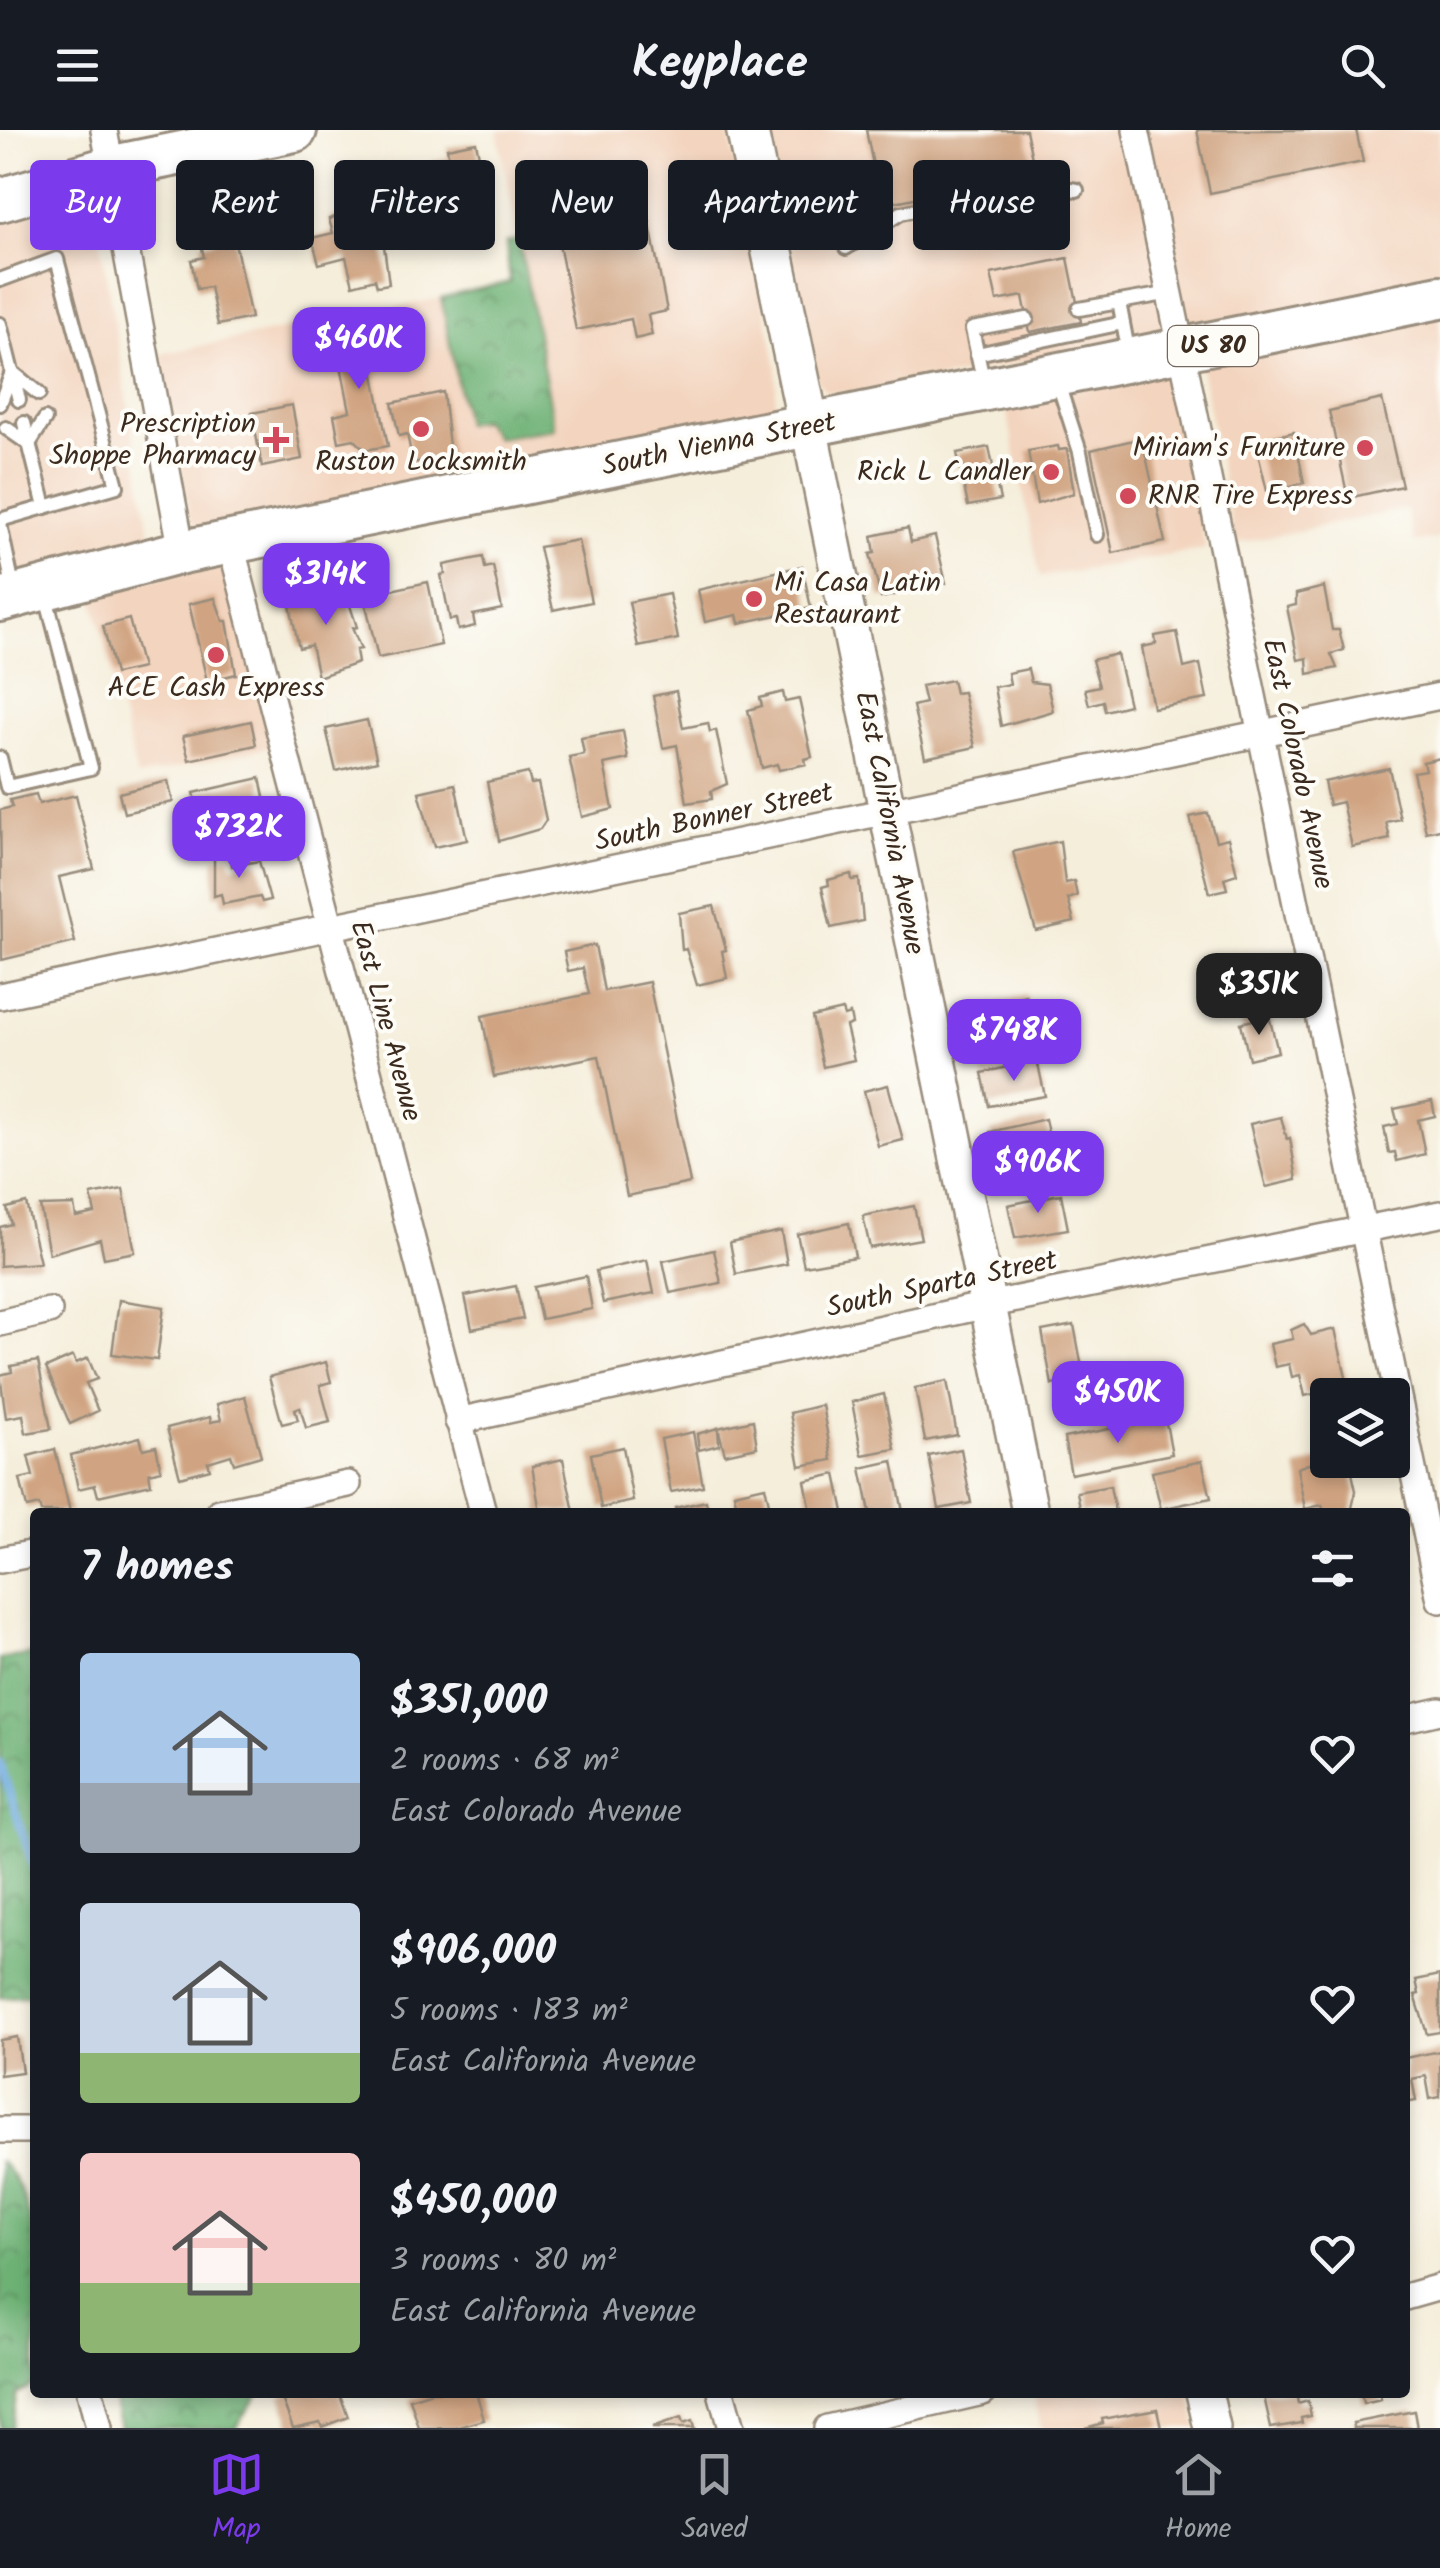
<!DOCTYPE html>
<html lang="en">
<head>
<meta charset="utf-8">
<style>
	:root { --surface:#171b24; --page:#242831; --text:#f1f3f6; --muted:#9ea1a6; --line:#363941; --accent:#7c3aed }
	body { margin:0; font-family:Kalam,sans-serif; background:var(--page); color:var(--text); height:100vh; display:flex; flex-direction:column; font-size:38px; white-space:nowrap }
	* { box-sizing:border-box; margin:0 }
	p { font-size:32px; color:var(--muted) }
	.icon { flex:none; width:55px; height:55px; fill:none; stroke:currentColor; stroke-width:2; stroke-linecap:round; stroke-linejoin:round }
	.map { position:relative; flex:1; overflow:hidden }
	.side { position:absolute; left:30px; top:1378px; width:1380px; height:890px; display:flex; flex-direction:column; background:var(--surface); border-radius:10px; box-shadow:0 5px 15px #0003 }
	.side>* { flex:none }
	.banner { position:absolute; left:30px; top:30px; width:1380px; height:90px; display:flex; gap:20px }
	.fabs { position:absolute; left:1310px; top:1248px; display:grid; gap:20px }
	.fabs a { display:grid; place-items:center; width:100px; height:100px; border-radius:10px; background:var(--surface); box-shadow:0 5px 15px #0003; font-size:50px }
	.price { position:absolute; translate:-50% -85px; padding:0 22px; border-radius:20px; background:var(--accent); color:#fff; font-size:32px; line-height:65px; filter:drop-shadow(0 2px 5px #0008) }
	.price::after { content:''; position:absolute; left:50%; top:60px; width:30px; height:22px; margin-left:-15px; background:inherit; clip-path:polygon(0 0,100% 0,50% 100%) }
	.price.selected { background:#222; color:#fff }
	ul { padding:0; list-style:none }
	li { display:flex; align-items:center; gap:30px; height:250px; padding:0 50px }
	li span { display:grid; place-items:center; flex:none; width:280px; height:200px; border-radius:10px; color:#555 }
	li>.icon { margin-inline-start:auto }
	span .icon { width:120px; height:120px; fill:#fffc; stroke-width:1 }
	li b { font-size:42px }
	h2 { display:flex; justify-content:space-between; align-items:center; height:120px; padding:0 50px; font-size:42px }
	.tag { padding:0 35px; border-radius:10px; background:var(--surface); box-shadow:0 5px 15px #0003; font-size:35px; line-height:90px }
	.tag.selected { background:var(--accent); color:#fff }
	header { display:flex; justify-content:space-between; align-items:center; height:130px; padding:0 50px; background:var(--surface); font-size:45px; font-weight:700 }
	.tabs { display:flex; justify-content:space-around; align-items:center; height:140px; border-top:2px solid var(--line); background:var(--surface); font-size:28px; color:var(--muted) }
	.tabs a { display:grid; justify-items:center; gap:5px }
	.tabs .selected { color:var(--accent) }
	.map>svg:first-child { display:block }
	.built { fill:#f3d4be }
	.forest { fill:url(#forest-crowns); stroke:#546e4a; stroke-width:2.5 }
	.lines { fill:none; stroke-linecap:round; stroke-linejoin:round }
	.stream { stroke:#6ca9de; stroke-width:8 }
	.building { fill:#d0a482 }
	.service-casing { stroke:#988c7c; stroke-width:18 }
	.minor-casing { stroke:#988c7c; stroke-width:30 }
	.secondary-casing { stroke:#988c7c; stroke-width:40 }
	.primary-casing { stroke:#988c7c; stroke-width:45 }
	.trunk-casing { stroke:#988c7c; stroke-width:48 }
	.service { stroke:#fff; stroke-width:12 }
	.minor { stroke:#fff; stroke-width:25 }
	.secondary { stroke:#fff; stroke-width:35 }
	.primary { stroke:#fff; stroke-width:40 }
	.trunk { stroke:#fff; stroke-width:42 }
	.poi-dot { fill:#d1495b; stroke:#fdfcf7; stroke-width:4 }
	.labels { text-anchor:middle; dominant-baseline:central; stroke-width:8; stroke-linejoin:round; paint-order:stroke }
	.shield { fill:#fdfcf7; stroke:#75695f; stroke-width:2.5 }
	.shield-label { font-size:25px; font-weight:bold; fill:#3b2a1e }
	.poi-label { font-size:28px; fill:#3b2a1e; stroke:#fdfcf7; text-anchor:end }
	.street-label { font-size:28px; fill:#3b2a1e; stroke:#fdfcf7 }
</style>
</head>
<body>
<header><svg class="icon" aria-label="menu" viewBox="0 0 24 24"><path d="M4 6h16M4 12h16M4 18h16"/></svg>Keyplace<svg class="icon" aria-label="search" viewBox="0 0 24 24"><circle cx="10" cy="10" r="6"/><path d="M15 15l6 6"/></svg></header>
<div class="map">
<svg width="1440" height="2298" viewBox="0 0 1440 2298">
	<defs>
		<pattern id="forest-crowns" width="20" height="18" patternUnits="userSpaceOnUse" patternTransform="scale(2.5)"><rect width="20" height="18" fill="#6db175"/><path d="M2 6a3 3 0 1 1 6 0M12 15a3 3 0 1 1 6 0" fill="none" stroke="#5b905f"/></pattern>
	</defs>
	<rect width="100%" height="100%" fill="#fdfcf7"/>
	<filter id="ink" filterUnits="userSpaceOnUse"><feTurbulence type="fractalNoise" baseFrequency=".01" numOctaves="2"/><feDisplacementMap in="SourceGraphic" scale="20" xChannelSelector="R" yChannelSelector="G"/><feConvolveMatrix kernelMatrix="1 2 1 2 8 2 1 2 1" color-interpolation-filters="sRGB"/></filter>
	<filter id="wash" filterUnits="userSpaceOnUse"><feTurbulence type="fractalNoise" baseFrequency=".0048" numOctaves="4" result="noise"/><feDisplacementMap in="SourceGraphic" scale="40" xChannelSelector="R" yChannelSelector="G"/><feGaussianBlur stdDeviation="2.25" result="paint"/><feColorMatrix in="noise" values="0 0 0 0 0 0 0 0 0 0 0 0 0 0 0 0 0 1.4 0 .05"/><feComposite in="paint" operator="in"/></filter>
	<g filter="url(#wash)">
		<rect width="100%" height="100%" fill="#f5eedb"/>
		<g class="built">
			<polygon points="497,0 728,0 777,237 775,280 205,399 196,395 190,388 161,224 441,168 465,294 482,290 555,299"/>
			<polygon points="768,0 1440,0 1440,408 1414,413 1406,379 1235,414 1193,196 931,251 856,262 826,262 817,251"/>
			<polygon points="91,58 153,420 0,459 0,85"/>
			<polygon points="1158,243 1173,254 1206,419 1040,447 1005,273"/>
			<polygon points="215,436 226,440 273,616 137,647 92,463"/>
			<polygon points="1034,2263 1190,2263 1197,2298 1041,2298"/>
		</g>
		<g class="forest">
			<polygon points="519,109 555,299 496,308 482,290 465,294 441,168 510,152 506,113"/>
			<polygon points="35,1524 34,1865 0,1868 0,1529"/>
			<path d="M0,2031C50,2076 35,2191 35,2254L17,2264L11,2298H0Z"/>
			<polygon points="112,2263 112,2262 259,2263 235,2298 120,2298"/>
		</g>
		<g class="lines">
			<polyline class="stream" points="0,1633 35,1742"/>
		</g>
		<g id="blocks">
			<g class="building">
				<polygon points="866,0 1026,0 1035,43 1017,47 1021,67 991,74 986,53 881,75"/>
				<polygon points="1197,0 1356,0 1363,32 1210,63"/>
				<polygon points="476,12 490,78 456,85 454,79 443,82 433,31 449,28 447,18"/>
				<polygon points="636,46 641,50 667,181 648,185 652,205 635,209 631,189 576,200 549,63"/>
				<polygon points="378,72 389,115 384,116 389,154 377,156 375,149 353,155 346,127 319,134 312,108 333,103 329,89"/>
				<polygon points="232,98 251,188 218,195 210,157 197,159 191,130 204,127 201,114 217,111 215,102"/>
				<polygon points="1068,128 1081,192 1030,202 1023,166 997,171 991,144"/>
				<polygon points="364,194 388,316 365,320 354,309 339,312 334,285 350,281 334,200"/>
				<polygon points="443,262 450,325 413,333 407,304 399,306 392,273"/>
				<polygon points="1382,269 1402,356 1348,368 1329,281"/>
				<polygon points="292,275 302,329 262,337 252,283"/>
				<polygon points="1294,302 1304,353 1267,361 1255,311"/>
				<polygon points="1142,308 1165,412 1113,423 1091,320"/>
				<polygon points="1058,316 1059,320 1067,319 1074,363 1037,374 1028,321"/>
				<polygon points="989,317 1000,370 968,376 957,323"/>
				<polygon points="908,398 911,412 935,406 946,453 881,468 870,424 875,423 872,406"/>
				<polygon points="578,410 591,472 553,480 539,417"/>
				<polygon points="483,427 485,438 493,436 502,479 473,485 475,496 458,500 456,489 450,490 441,445 445,444 444,435"/>
				<polygon points="802,436 811,478 739,493 737,485 705,492 698,460"/>
				<polygon points="428,452 441,515 378,528 364,466"/>
				<polygon points="343,454 357,497 352,498 361,519 356,520 358,533 318,547 311,515 299,518 288,466"/>
				<polygon points="1324,457 1332,500 1339,500 1344,520 1331,524 1337,538 1308,544 1307,528 1298,530 1287,477 1296,475 1296,464"/>
				<polygon points="669,464 678,509 638,517 629,472"/>
				<polygon points="215,468 223,491 227,491 236,544 207,551 189,474"/>
				<polygon points="129,489 142,538 115,544 103,496"/>
				<polygon points="1177,502 1184,538 1200,534 1207,569 1153,578 1142,517 1156,514 1155,506"/>
				<polygon points="1117,524 1129,575 1105,581 1103,571 1089,575 1085,559 1099,556 1092,530"/>
				<polygon points="1028,539 1031,552 1047,554 1053,581 1001,596 994,557 1010,554 1008,543"/>
				<polygon points="952,550 955,563 963,562 975,617 925,628 913,576 925,573 921,556"/>
				<polygon points="676,561 683,598 708,593 710,602 716,600 727,654 711,661 712,669 687,673 677,615 663,618 653,566"/>
				<polygon points="783,562 785,572 799,569 812,627 805,629 806,634 779,640 777,634 762,638 748,580 762,576 760,568"/>
				<polygon points="367,590 377,631 336,641 326,599"/>
				<polygon points="251,591 256,615 189,630 183,606"/>
				<polygon points="623,601 628,629 604,634 613,679 582,687 569,627 584,624 581,608"/>
				<polygon points="1440,628 1440,699 1426,702 1413,642 1425,640 1423,632"/>
				<polygon points="1389,638 1400,689 1386,692 1390,709 1352,717 1342,672 1329,675 1324,652"/>
				<polygon points="528,643 531,654 538,653 546,690 540,699 499,711 487,652"/>
				<polygon points="260,648 267,681 195,698 191,680 198,678 194,663"/>
				<polygon points="168,651 173,672 124,683 119,663"/>
				<polygon points="455,654 467,710 434,717 419,662"/>
				<polygon points="36,664 39,674 76,665 94,739 59,747 75,812 2,830 0,680 12,677 10,670"/>
				<polygon points="1208,683 1216,711 1228,708 1237,744 1224,748 1227,759 1209,763 1190,687"/>
				<polygon points="1060,711 1065,753 1074,751 1077,766 1068,769 1074,792 1036,801 1013,722"/>
				<polygon points="230,725 232,736 259,731 270,770 262,772 260,767 223,774 221,764 214,766 214,728"/>
				<polygon points="851,744 852,750 859,749 863,791 831,798 822,757 829,755 828,750"/>
				<polygon points="714,776 726,820 722,821 727,848 697,855 686,819 682,820 679,783"/>
				<polygon points="595,815 604,861 649,852 690,1053 627,1066 599,926 494,947 482,886 589,864 583,838 568,841 564,822"/>
				<polygon points="1026,865 1034,900 978,910 971,878"/>
				<polygon points="842,880 844,886 850,884 852,894 846,896 854,930 823,937 812,887"/>
				<polygon points="1269,886 1278,922 1249,929 1241,893"/>
				<polygon points="1037,930 1045,966 989,976 982,943"/>
				<polygon points="888,955 903,1010 878,1016 864,961"/>
				<polygon points="1432,971 1435,986 1418,990 1425,1024 1397,1031 1395,1022 1389,1023 1384,997 1398,994 1394,979"/>
				<polygon points="1281,987 1287,1009 1290,1008 1297,1050 1266,1057 1250,994"/>
				<polygon points="1045,989 1053,1025 998,1035 990,1002"/>
				<polygon points="123,1059 135,1122 104,1128 100,1109 49,1124 40,1076 74,1075 76,1087 95,1083 91,1065"/>
				<polygon points="1061,1064 1068,1099 1015,1108 1008,1075"/>
				<polygon points="26,1073 40,1133 0,1136 0,1097 11,1094 7,1078"/>
				<polygon points="914,1076 921,1109 870,1118 863,1086"/>
				<polygon points="849,1093 855,1127 804,1136 797,1104"/>
				<polygon points="781,1101 787,1134 736,1144 730,1112"/>
				<polygon points="714,1120 721,1153 670,1163 663,1131"/>
				<polygon points="647,1130 654,1163 603,1173 596,1141"/>
				<polygon points="586,1146 592,1179 541,1189 534,1157"/>
				<polygon points="516,1156 523,1189 472,1199 465,1166"/>
				<polygon points="119,1170 164,1177 157,1230 112,1224"/>
				<polygon points="1304,1194 1311,1205 1335,1199 1348,1256 1338,1258 1339,1265 1328,1265 1328,1273 1319,1275 1317,1263 1305,1266 1300,1245 1292,1247 1289,1234 1275,1237 1270,1214 1293,1209 1291,1200"/>
				<polygon points="1074,1195 1084,1248 1052,1255 1042,1201"/>
				<polygon points="73,1226 76,1233 88,1228 97,1249 86,1253 98,1281 70,1294 46,1238"/>
				<polygon points="38,1231 51,1299 26,1303 23,1285 6,1288 0,1245 12,1242 11,1236"/>
				<polygon points="326,1232 331,1252 320,1255 330,1292 306,1298 300,1277 295,1279 298,1290 282,1294 269,1247"/>
				<polygon points="947,1251 957,1305 925,1311 915,1258"/>
				<polygon points="884,1264 895,1319 862,1325 852,1272"/>
				<polygon points="245,1266 261,1326 234,1334 231,1325 208,1332 210,1339 180,1347 167,1298 210,1287 211,1292 221,1290 217,1274"/>
				<polygon points="822,1275 832,1330 800,1336 790,1283"/>
				<polygon points="1165,1288 1172,1324 1071,1344 1064,1308"/>
				<polygon points="753,1290 757,1317 725,1324 718,1298"/>
				<polygon points="718,1298 719,1315 699,1320 697,1304"/>
				<polygon points="693,1302 703,1356 671,1362 661,1309"/>
				<polygon points="140,1307 143,1319 156,1316 161,1340 149,1343 151,1354 98,1366 95,1355 78,1359 71,1325"/>
				<polygon points="623,1317 633,1371 601,1378 591,1324"/>
				<polygon points="55,1319 70,1382 41,1382 39,1375 27,1378 20,1349 33,1346 28,1326"/>
				<polygon points="961,1319 971,1373 939,1379 929,1326"/>
				<polygon points="1328,1327 1350,1334 1356,1361 1351,1382 1324,1382 1322,1375 1305,1379 1297,1338"/>
				<polygon points="563,1329 574,1382 540,1382 532,1336"/>
				<polygon points="893,1331 903,1382 870,1382 861,1338"/>
				<polygon points="1202,1331 1211,1368 1161,1379 1152,1342"/>
				<polygon points="836,1344 844,1382 811,1382 805,1351"/>
				<polygon points="765,1356 771,1382 738,1382 734,1363"/>
				<polygon points="1110,1356 1115,1382 1081,1382 1077,1362"/>
				<polygon points="706,1371 709,1382 676,1382 675,1378"/>
				<polygon points="1440,1845 1440,1902 1427,1904 1415,1865 1419,1864 1416,1850"/>
				<polygon points="17,1907 22,1942 0,1945 0,1910"/>
				<polygon points="1440,1921 1440,1967 1430,1969 1426,1946 1412,1949 1416,1971 1405,1973 1405,1928"/>
				<polygon points="289,2262 339,2262 348,2287 322,2297 320,2292 293,2298 281,2266"/>
				<polygon points="432,2262 476,2262 484,2290 456,2298 419,2298 410,2269"/>
				<polygon points="1263,2262 1296,2262 1298,2274 1308,2271 1311,2286 1301,2288 1302,2293 1271,2298"/>
				<polygon points="1361,2262 1380,2262 1381,2270 1363,2274"/>
				<polygon points="1157,2279 1161,2298 1085,2298 1103,2293 1102,2289"/>
				<polygon points="1414,2281 1417,2298 1354,2298 1353,2293"/>
				<polygon points="681,2288 683,2294 692,2291 694,2298 652,2298"/>
			</g>
		</g>
	</g>
	<g filter="url(#ink)">
		<use href="#blocks" fill-opacity="0" stroke="#988c7c" stroke-width="2.5"/>
		<g class="lines">
			<defs>
				<g id="service">
					<polyline points="846,118 901,83 1039,54 1077,60"/>
					<polyline points="0,150 57,129 117,356 0,390"/>
					<polyline points="1119,172 1129,225"/>
					<polyline points="1079,179 1171,163"/>
					<polyline points="0,194 19,270"/>
					<polyline points="977,224 1123,193"/>
					<polyline points="1057,250 1080,322 1097,405"/>
					<polyline points="984,254 972,199 1027,189"/>
					<polyline points="0,274 12,242 39,264"/>
					<polyline points="24,293 45,377"/>
					<polyline points="6,298 29,314 45,289"/>
					<polyline points="0,394 14,461"/>
					<polyline points="0,628 7,657 91,638 46,467"/>
				</g>
				<g id="minor">
					<polyline points="104,0 182,422"/>
					<polyline points="1136,0 1440,1470"/>
					<polyline points="231,415 483,1382"/>
					<polyline points="0,866 1440,566"/>
					<polyline points="0,1193 49,1181"/>
					<polyline points="458,1291 987,1175 1440,1084"/>
					<polyline points="219,1382 348,1354"/>
					<polyline points="0,1430 35,1423"/>
					<polyline points="1405,1589 1440,1581"/>
					<polyline points="0,2000 35,2000"/>
					<polyline points="1405,2167 1440,2157"/>
					<polyline points="90,2262 99,2298"/>
					<polyline points="721,2262 731,2298"/>
					<polyline points="827,2298 983,2262"/>
				</g>
				<g id="secondary">
					<polyline points="809,297 1030,1382"/>
					<polyline points="1204,2262 1212,2298"/>
				</g>
				<polyline id="primary" points="747,0 809,297"/>
				<g id="trunk">
					<polyline points="0,70 113,37 295,0"/>
					<polyline points="0,470 182,422 1440,167"/>
				</g>
			</defs>
			<use href="#service" class="service-casing"/>
			<use href="#minor" class="minor-casing"/>
			<use href="#secondary" class="secondary-casing"/>
			<use href="#primary" class="primary-casing"/>
			<use href="#trunk" class="trunk-casing"/>
			<use href="#service" class="service"/>
			<use href="#minor" class="minor"/>
			<use href="#secondary" class="secondary"/>
			<use href="#primary" class="primary"/>
			<use href="#trunk" class="trunk"/>
		</g>
	</g>
	<g class="poi-dot">
		<circle cx="421" cy="299" r="10"/>
		<path d="M271 295h10v10h10v10h-10v10h-10v-10h-10v-10h10z"/>
		<circle cx="1365" cy="318" r="10"/>
		<circle cx="1051" cy="342" r="10"/>
		<circle cx="1128" cy="366" r="10"/>
		<circle cx="754" cy="469" r="10"/>
		<circle cx="216" cy="525" r="10"/>
	</g>
	<g class="labels">
		<rect class="shield" x="1168" y="196" width="90" height="40" rx="8"/>
		<g class="shield-label">
			<text x="1213" y="216">US 80</text>
		</g>
		<g class="poi-label">
			<text x="256" y="294">Prescription<tspan x="256" dy="32">Shoppe Pharmacy</tspan></text>
			<text x="1345" y="318">Miriam's Furniture</text>
			<text x="421" y="332" text-anchor="middle">Ruston Locksmith</text>
			<text x="1031" y="342">Rick L Candler</text>
			<text x="1148" y="366" text-anchor="start">RNR Tire Express</text>
			<text x="774" y="453" text-anchor="start">Mi Casa Latin<tspan x="774" dy="32">Restaurant</tspan></text>
			<text x="216" y="558" text-anchor="middle">ACE Cash Express</text>
		</g>
		<g class="street-label">
			<text transform="translate(719 315) rotate(-11)">South Vienna Street</text>
			<text transform="translate(1297 634) rotate(78)">East Colorado Avenue</text>
			<text transform="translate(714 688) rotate(-12)">South Bonner Street</text>
			<text transform="translate(889 693) rotate(79)">East California Avenue</text>
			<text transform="translate(385 891) rotate(75)">East Line Avenue</text>
			<text transform="translate(942 1155) rotate(-12)">South Sparta Street</text>
		</g>
	</g>
</svg>
<div class="fabs">
<a><svg class="icon" aria-label="layers" viewBox="0 0 24 24"><path d="M12 4l9 5-9 5-9-5zM3 14l9 5 9-5"/></svg></a>
</div>
<b class="price" style="left:359px;top:262px">$460K</b>
<b class="price" style="left:326px;top:498px">$314K</b>
<b class="price" style="left:239px;top:751px">$732K</b>
<b class="price selected" style="left:1259px;top:908px">$351K</b>
<b class="price" style="left:1014px;top:954px">$748K</b>
<b class="price" style="left:1038px;top:1086px">$906K</b>
<b class="price" style="left:1118px;top:1316px">$450K</b>
<div class="banner">
<a class="tag selected">Buy</a>
<a class="tag">Rent</a>
<a class="tag">Filters</a>
<a class="tag">New</a>
<a class="tag">Apartment</a>
<a class="tag">House</a>
</div>
<section class="side">
<h2>7 homes<svg class="icon" aria-label="filters" viewBox="0 0 24 24"><path d="M4 7h16M4 17h16"/><circle cx="9" cy="7" r="2"/><circle cx="15" cy="17" r="2"/></svg></h2>
<ul>
<li><span style="background:linear-gradient(#a9c7e8 65%,#9aa5b1 0)"><svg class="icon" aria-label="home" viewBox="0 0 24 24"><path d="M3 11l9-7 9 7M6 9v11h12V9"/></svg></span><div><b>$351,000</b><p>2 rooms · 68 m²</p><p>East Colorado Avenue</p></div><svg class="icon" aria-label="heart" viewBox="0 0 24 24"><path d="M12 20l-8-8c-3-5 5-10 8-4 3-6 11-1 8 4z"/></svg></li>
<li><span style="background:linear-gradient(#c9d6e8 75%,#8fb573 0)"><svg class="icon" aria-label="home" viewBox="0 0 24 24"><path d="M3 11l9-7 9 7M6 9v11h12V9"/></svg></span><div><b>$906,000</b><p>5 rooms · 183 m²</p><p>East California Avenue</p></div><svg class="icon" aria-label="heart" viewBox="0 0 24 24"><path d="M12 20l-8-8c-3-5 5-10 8-4 3-6 11-1 8 4z"/></svg></li>
<li><span style="background:linear-gradient(#f6c9c9 65%,#8fb573 0)"><svg class="icon" aria-label="home" viewBox="0 0 24 24"><path d="M3 11l9-7 9 7M6 9v11h12V9"/></svg></span><div><b>$450,000</b><p>3 rooms · 80 m²</p><p>East California Avenue</p></div><svg class="icon" aria-label="heart" viewBox="0 0 24 24"><path d="M12 20l-8-8c-3-5 5-10 8-4 3-6 11-1 8 4z"/></svg></li>
</ul>
</section>
</div>
<nav class="tabs">
<a class="selected"><svg class="icon" aria-label="map" viewBox="0 0 24 24"><path d="M3 6l6-2 6 2 6-2v14l-6 2-6-2-6 2zM9 4v14M15 6v14"/></svg>Map</a>
<a><svg class="icon" aria-label="saved" viewBox="0 0 24 24"><path d="M7 4h10v16l-5-4-5 4z"/></svg>Saved</a>
<a><svg class="icon" aria-label="home" viewBox="0 0 24 24"><path d="M3 11l9-7 9 7M6 9v11h12V9"/></svg>Home</a>
</nav>
</body>
</html>
